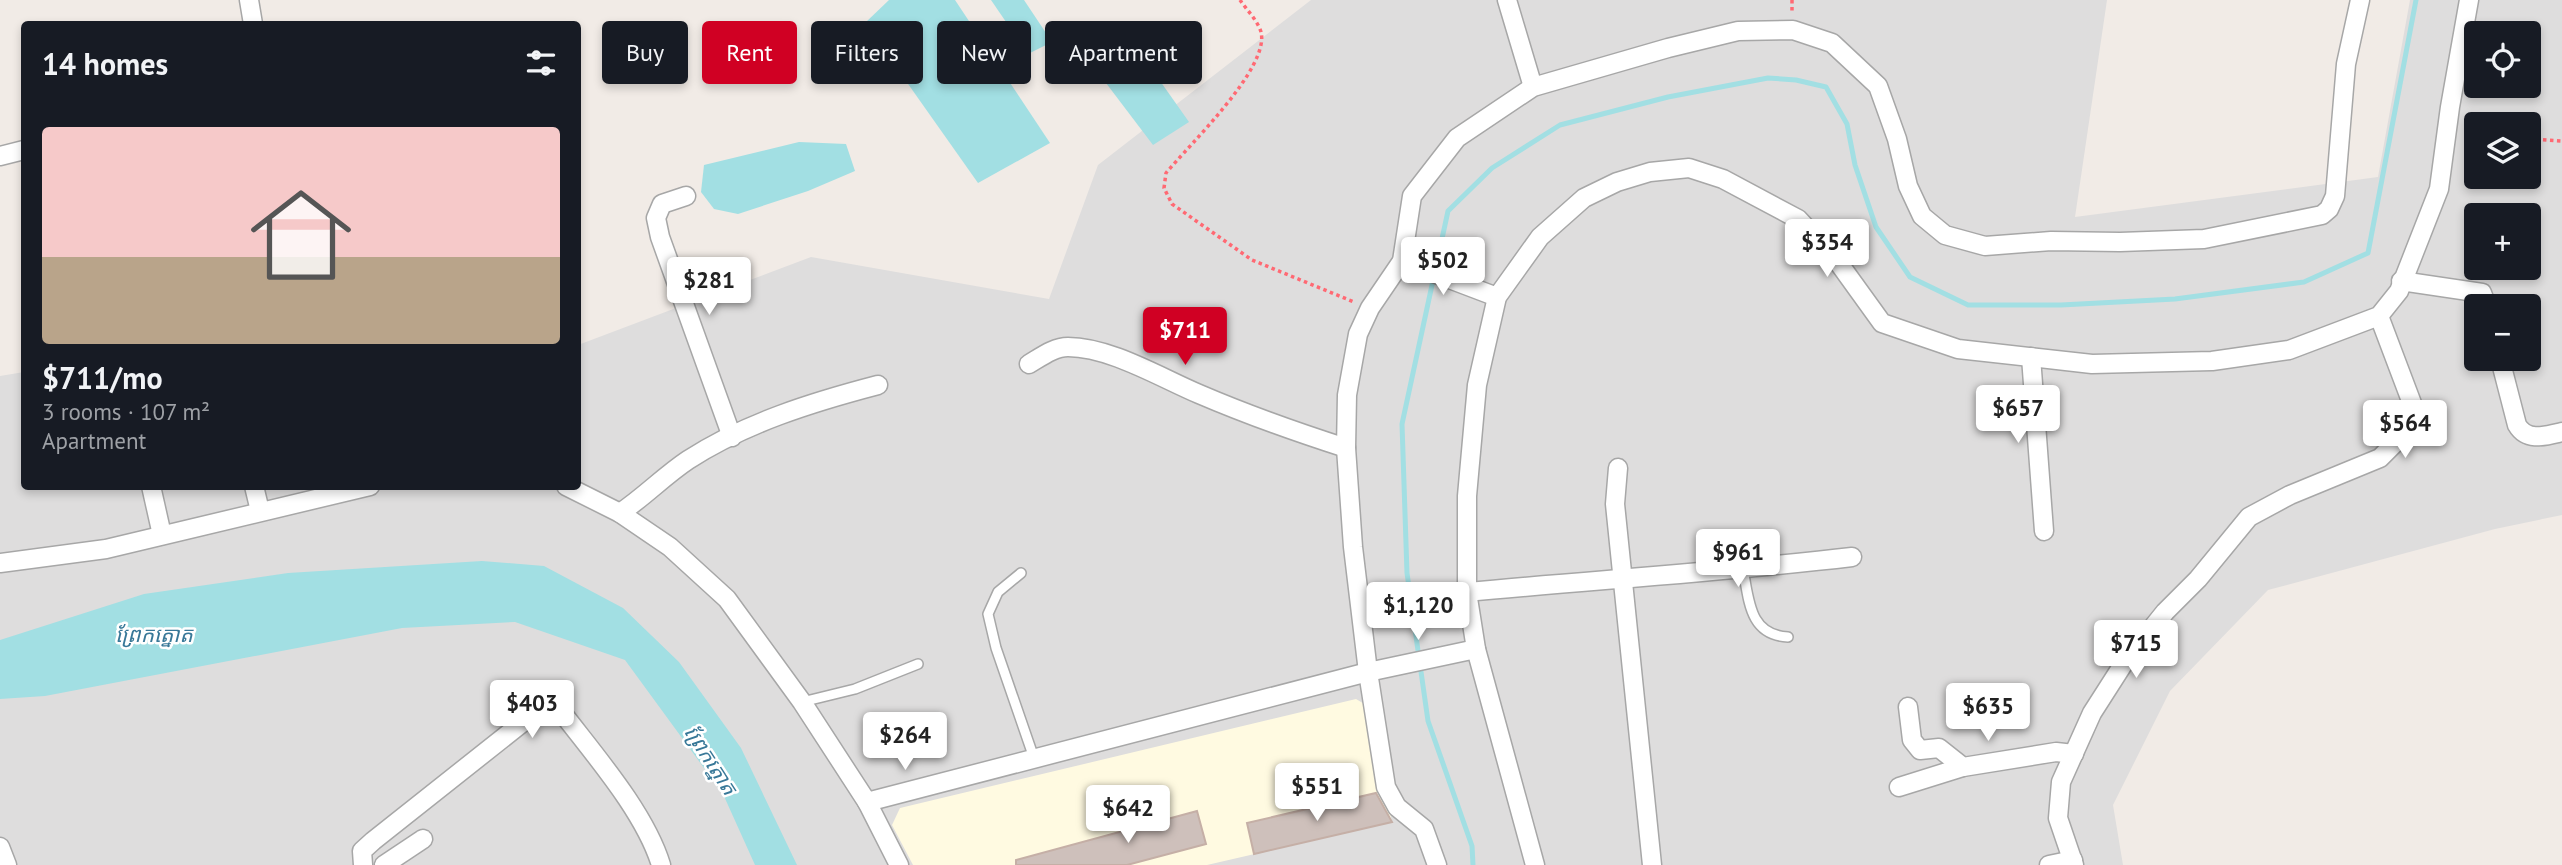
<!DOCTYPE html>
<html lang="en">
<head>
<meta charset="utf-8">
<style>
	:root { --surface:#171b24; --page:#242831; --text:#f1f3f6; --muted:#9ea1a6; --accent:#d00023 }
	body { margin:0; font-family:"PT Sans","Noto Sans Khmer",sans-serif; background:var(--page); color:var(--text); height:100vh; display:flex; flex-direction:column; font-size:26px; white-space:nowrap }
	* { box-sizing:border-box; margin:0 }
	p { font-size:23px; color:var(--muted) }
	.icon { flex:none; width:38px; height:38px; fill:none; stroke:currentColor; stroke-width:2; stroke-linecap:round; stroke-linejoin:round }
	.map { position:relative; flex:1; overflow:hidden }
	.side { position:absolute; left:21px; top:21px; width:560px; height:469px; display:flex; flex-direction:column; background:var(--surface); border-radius:7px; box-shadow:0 4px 10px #0003 }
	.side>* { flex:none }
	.guide { position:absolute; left:602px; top:21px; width:665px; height:63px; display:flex; gap:14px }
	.fabs { position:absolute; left:2464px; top:21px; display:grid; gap:14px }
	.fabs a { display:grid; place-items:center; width:77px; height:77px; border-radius:7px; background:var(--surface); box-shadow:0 4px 10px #0003; font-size:35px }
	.price { position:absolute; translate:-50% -60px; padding:0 16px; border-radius:7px; background:#fff; color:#222; font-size:23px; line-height:46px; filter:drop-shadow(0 2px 4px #0008) }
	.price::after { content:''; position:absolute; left:50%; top:42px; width:21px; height:16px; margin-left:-10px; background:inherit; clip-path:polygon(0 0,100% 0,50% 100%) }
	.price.on { background:var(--accent); color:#fff }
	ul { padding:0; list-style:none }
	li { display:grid; align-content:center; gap:14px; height:371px; padding:0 21px }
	li span { display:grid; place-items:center; height:217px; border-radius:7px; color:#555 }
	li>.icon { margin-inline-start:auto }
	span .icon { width:126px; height:126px; fill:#fffc; stroke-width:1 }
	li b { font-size:30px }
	h2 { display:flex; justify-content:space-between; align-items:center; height:84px; padding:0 21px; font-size:30px }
	.pill { padding:0 24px; border-radius:7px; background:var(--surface); box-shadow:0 4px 10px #0003; font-size:24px; line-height:63px }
	.pill.on { background:var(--accent); color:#fff }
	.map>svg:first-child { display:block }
	.residential { fill:#dedddd; fill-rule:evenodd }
	.education { fill:#fffae1 }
	.water { fill:#a2dfe3 }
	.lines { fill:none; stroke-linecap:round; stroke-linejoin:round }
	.stream { stroke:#a2dfe3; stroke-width:5 }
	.building { fill:#cec0bb; stroke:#c5afa6; stroke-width:2 }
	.lane-casing { stroke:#a7a7a7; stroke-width:12 }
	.street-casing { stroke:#a7a7a7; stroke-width:21 }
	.path { stroke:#ff6973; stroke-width:3.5; stroke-dasharray:3.5 3.5; stroke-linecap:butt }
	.lane { stroke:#fff; stroke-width:9 }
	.street { stroke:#fff; stroke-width:18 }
	.labels { text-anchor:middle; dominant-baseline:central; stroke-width:5; stroke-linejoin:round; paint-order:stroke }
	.water-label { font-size:21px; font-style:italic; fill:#387898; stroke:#fff }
</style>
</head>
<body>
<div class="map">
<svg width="2562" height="865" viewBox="0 0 2562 865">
	<rect width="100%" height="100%" fill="#f1ebe6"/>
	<path class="residential" d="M1311,0H2107L2075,217L2378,177L2410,0H2562V515L2495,529L2268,590L2170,691L2113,805L2123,865H0V376L24,372V486H578V345L811,257L1049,299L1098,165ZM2476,33H2529V86H2476ZM2476,124H2529V177H2476ZM2476,215H2529V268H2476ZM2476,306H2529V359H2476Z"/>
	<polygon class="education" points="1356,699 1366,705 1392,822 1207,865 913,865 892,825 900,808"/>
	<g class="water">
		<polygon points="889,0 955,0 1050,143 978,183 865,23"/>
		<polygon points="991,0 1024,0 1052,42 1028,54"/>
		<polygon points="1122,27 1189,122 1153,145 1084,54"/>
		<polygon points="799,142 846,144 855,171 808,191 738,214 714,209 701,192 704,165"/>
		<polygon points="482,561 544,566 623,608 679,662 741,748 797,865 755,865 723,794 625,660 515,622 402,628 45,696 0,699 0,640 144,594 288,573"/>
	</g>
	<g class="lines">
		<polyline class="stream" points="1473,865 1472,846 1428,721 1407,573 1402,424 1448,211 1492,168 1560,125 1668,97 1768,78 1796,80 1826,87 1847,124 1855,165 1876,227 1910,277 1968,305 2061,305 2175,299 2304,282 2368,253 2416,0"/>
	</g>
	<g class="building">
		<polygon points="1376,793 1392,822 1254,854 1247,823"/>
		<polygon points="1197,811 1206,844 1127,865 1016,865 1016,860"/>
	</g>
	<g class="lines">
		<defs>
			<g id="lane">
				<path d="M1743,569C1749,600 1749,635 1788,637"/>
				<polyline points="1021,573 998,592 988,614 996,648 1034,758"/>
				<polyline points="802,702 855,689 918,664"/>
			</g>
			<g id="street">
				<polyline points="249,0 253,24"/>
				<polyline points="1507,0 1533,87"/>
				<polyline points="0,156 24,150"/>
				<polyline points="686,196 662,204 656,218 660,237 732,437"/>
				<polyline points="1402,261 1497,297"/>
				<polyline points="2401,281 2482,293 2487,306"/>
				<polyline points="2031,357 2044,531"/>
				<path d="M2500,359L2517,425C2527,442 2545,436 2562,432"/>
				<path d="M1029,364C1041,357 1054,347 1068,347C1110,347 1161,378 1199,394C1248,415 1296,432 1346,448"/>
				<polyline points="1618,468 1615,504 1652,865"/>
				<polyline points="151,486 162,535"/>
				<polyline points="254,486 260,511"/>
				<polyline points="566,486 620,513 670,547 727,599 802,702 867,802 1368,672 1476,649"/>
				<path d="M620,513C644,497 664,476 688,460C745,423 813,402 878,385"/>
				<polyline points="0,563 106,549 370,486"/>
				<path d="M1467,592C1595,580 1724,572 1852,557"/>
				<polyline points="1908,707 1912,740 1920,750 1939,748 1963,767 2056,752 2074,754"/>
				<polyline points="1899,787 1963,767"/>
				<polyline points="867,802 899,865"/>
				<polyline points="0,847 7,865"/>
				<path d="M363,865L362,851L373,841L532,715L550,707L564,715C597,758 645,813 661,865"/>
				<polyline points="384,865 423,839"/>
				<polyline points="1437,865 1424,829 1397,807 1386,787 1368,672 1353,547 1346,448 1347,395 1358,334 1370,308 1402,261 1412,196 1457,138 1533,87 1668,48 1738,31 1793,30 1832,43 1878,86 1897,139 1908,186 1922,216 1945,235 1985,246 2051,241 2120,242 2204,239 2322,215 2329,209 2335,196 2346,64 2360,0"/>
				<polyline points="1535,865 1476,649 1467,592 1467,496 1477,385 1497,297 1540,237 1584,198 1617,182 1650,172 1689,168 1723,179 1798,219 1838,262 1882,323 1958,349 2092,364 2212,361 2289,350 2379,316 2399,291 2439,189 2450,107 2469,0"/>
				<polyline points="2049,865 2073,860"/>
				<polyline points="2074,865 2058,818 2061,782 2092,713 2124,663 2165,612 2198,579 2249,517 2290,495 2380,458 2403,435 2411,420 2413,406 2379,316"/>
			</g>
		</defs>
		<use href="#lane" class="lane-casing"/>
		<use href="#street" class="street-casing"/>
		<g class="path">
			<path d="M1240,0C1246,9 1258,21 1261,32C1270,68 1189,145 1166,173L1164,188L1172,204L1252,260L1354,302"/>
			<polyline points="1792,0 1792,12"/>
			<polyline points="2465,125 2476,129"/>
			<polyline points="2529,139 2562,141"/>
		</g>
		<use href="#lane" class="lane"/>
		<use href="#street" class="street"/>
	</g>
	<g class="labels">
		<g class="water-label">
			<text x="154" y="634">ព្រែកត្នោត</text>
			<text transform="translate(711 760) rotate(57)">ព្រែកត្នោត</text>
		</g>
	</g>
</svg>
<div class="fabs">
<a><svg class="icon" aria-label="locate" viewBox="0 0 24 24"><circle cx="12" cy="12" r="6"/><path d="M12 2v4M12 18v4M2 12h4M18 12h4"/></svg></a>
<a><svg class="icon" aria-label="layers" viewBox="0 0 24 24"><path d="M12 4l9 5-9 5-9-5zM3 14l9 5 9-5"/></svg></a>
<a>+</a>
<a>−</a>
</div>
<b class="price" style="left:1827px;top:279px">$354</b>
<b class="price" style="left:1443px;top:297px">$502</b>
<b class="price" style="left:709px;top:317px">$281</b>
<b class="price on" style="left:1185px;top:367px">$711</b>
<b class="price" style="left:2018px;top:445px">$657</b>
<b class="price" style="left:2405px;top:460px">$564</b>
<b class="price" style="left:1738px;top:589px">$961</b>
<b class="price" style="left:1418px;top:642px">$1,120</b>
<b class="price" style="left:2136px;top:680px">$715</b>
<b class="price" style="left:532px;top:740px">$403</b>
<b class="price" style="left:1988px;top:743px">$635</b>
<b class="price" style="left:905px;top:772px">$264</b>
<b class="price" style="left:1317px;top:823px">$551</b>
<b class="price" style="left:1128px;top:845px">$642</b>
<div class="guide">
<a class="pill">Buy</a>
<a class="pill on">Rent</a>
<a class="pill">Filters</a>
<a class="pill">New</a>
<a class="pill">Apartment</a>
</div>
<section class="side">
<h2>14 homes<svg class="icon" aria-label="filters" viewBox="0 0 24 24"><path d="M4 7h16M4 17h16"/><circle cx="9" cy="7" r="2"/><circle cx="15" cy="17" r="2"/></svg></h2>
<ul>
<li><span style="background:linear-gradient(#f6c9c9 60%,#b9a48a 0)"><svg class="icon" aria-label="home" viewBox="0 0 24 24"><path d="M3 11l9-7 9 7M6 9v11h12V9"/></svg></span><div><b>$711/mo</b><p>3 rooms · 107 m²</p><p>Apartment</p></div></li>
</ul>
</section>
</div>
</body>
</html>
